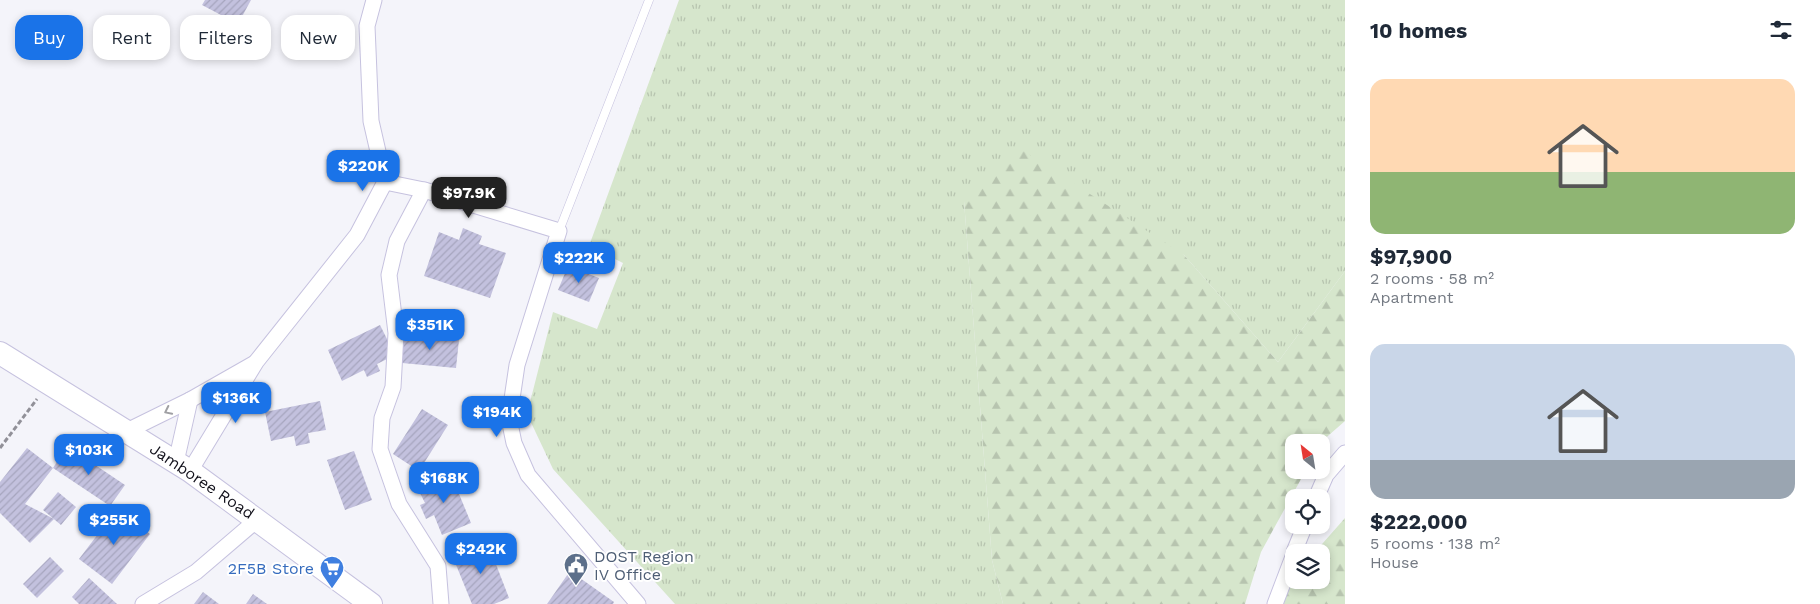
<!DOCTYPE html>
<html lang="en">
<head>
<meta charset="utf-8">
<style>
	:root { --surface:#fff; --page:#f2f2f3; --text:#1f2937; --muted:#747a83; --accent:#1a73e8 }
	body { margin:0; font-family:"Work Sans",sans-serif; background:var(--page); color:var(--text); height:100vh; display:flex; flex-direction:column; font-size:19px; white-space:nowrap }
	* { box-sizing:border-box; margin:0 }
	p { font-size:16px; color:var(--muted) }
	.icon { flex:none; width:28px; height:28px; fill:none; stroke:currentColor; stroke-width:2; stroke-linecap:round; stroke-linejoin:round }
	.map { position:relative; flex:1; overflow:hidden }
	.details { display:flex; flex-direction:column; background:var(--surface); width:475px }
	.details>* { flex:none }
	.hud { position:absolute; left:15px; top:15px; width:475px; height:45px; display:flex; gap:10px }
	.needle { width:32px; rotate:330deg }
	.fabs { position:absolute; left:1285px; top:434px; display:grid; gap:10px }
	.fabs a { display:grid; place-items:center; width:45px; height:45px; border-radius:10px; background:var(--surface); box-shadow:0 2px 8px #0003; font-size:25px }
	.price { position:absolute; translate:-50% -42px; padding:0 11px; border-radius:10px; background:var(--accent); color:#fff; font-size:16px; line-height:32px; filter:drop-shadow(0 1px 2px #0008) }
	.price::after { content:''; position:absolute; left:50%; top:30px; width:15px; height:11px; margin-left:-8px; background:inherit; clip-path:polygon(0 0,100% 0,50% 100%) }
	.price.selected { background:#222; color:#fff }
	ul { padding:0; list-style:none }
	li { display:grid; align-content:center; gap:10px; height:265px; padding:0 25px }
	li span { display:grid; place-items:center; height:155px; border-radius:15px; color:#555 }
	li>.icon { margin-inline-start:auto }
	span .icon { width:90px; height:90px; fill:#fffc; stroke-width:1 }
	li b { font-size:21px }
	h2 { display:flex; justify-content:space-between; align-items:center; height:60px; padding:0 25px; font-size:21px }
	.chip { padding:0 18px; border-radius:15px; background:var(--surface); box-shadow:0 2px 8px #0003; font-size:18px; line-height:45px }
	.chip.selected { background:var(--accent); color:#fff }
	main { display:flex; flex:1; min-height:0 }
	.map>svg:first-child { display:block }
	.grass { fill:url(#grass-tufts) }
	.forest { fill:url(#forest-firs) }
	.building { fill:url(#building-hatch) }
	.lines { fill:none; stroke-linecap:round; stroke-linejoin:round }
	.service-casing { stroke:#c6c2df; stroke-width:9 }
	.minor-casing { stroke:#c6c2df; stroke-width:17 }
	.secondary-casing { stroke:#c6c2df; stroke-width:24 }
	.path { stroke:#919098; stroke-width:3; stroke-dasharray:5 2.5; stroke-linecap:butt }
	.service { stroke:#fff; stroke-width:8 }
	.minor { stroke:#fff; stroke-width:15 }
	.secondary { stroke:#fff; stroke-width:22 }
	.oneway { stroke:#a0a0a4 }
	.labels { text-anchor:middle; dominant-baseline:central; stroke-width:4; stroke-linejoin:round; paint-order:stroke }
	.street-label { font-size:16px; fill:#12111b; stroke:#fff }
	.service-label { font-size:16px; fill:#4e5e75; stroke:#fff; text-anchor:start }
	.shop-label { font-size:16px; fill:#366cbe; stroke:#fff; text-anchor:end }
</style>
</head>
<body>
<main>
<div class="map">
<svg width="1345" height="604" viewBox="0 0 1345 604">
	<defs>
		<pattern id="grass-tufts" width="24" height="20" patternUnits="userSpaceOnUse" patternTransform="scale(1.25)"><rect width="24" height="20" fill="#d6e6cc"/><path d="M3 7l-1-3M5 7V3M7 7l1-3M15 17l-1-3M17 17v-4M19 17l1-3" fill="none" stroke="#b7c4af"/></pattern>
		<pattern id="forest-firs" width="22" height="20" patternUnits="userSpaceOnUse" patternTransform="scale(1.25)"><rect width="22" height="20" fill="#d6e6cc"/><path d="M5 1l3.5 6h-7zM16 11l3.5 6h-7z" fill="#b7c4af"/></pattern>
		<pattern id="building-hatch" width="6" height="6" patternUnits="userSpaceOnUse" patternTransform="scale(1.25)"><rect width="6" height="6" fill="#c3c1de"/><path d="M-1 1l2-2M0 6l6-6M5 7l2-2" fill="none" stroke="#a6a5be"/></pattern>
	</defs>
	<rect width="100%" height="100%" fill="#f4f4fa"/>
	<polygon class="grass" points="679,0 1345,0 1345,271 1278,362 1184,255 964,201 992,560 1003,604 675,604 553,469 527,414 553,312 597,329 623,263 589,246"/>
	<g class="forest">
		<polygon points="1019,148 1184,255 1278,362 1345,271 1345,421 1321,442 1294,442 1294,470 1306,470 1261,552 1245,604 1003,604 992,560 964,201"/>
		<polygon points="1345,518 1345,604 1275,604 1277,595 1294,576 1294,580 1321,580 1321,552 1315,552"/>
	</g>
	<g class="building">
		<polygon points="205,0 251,0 238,24 202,5"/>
		<polygon points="463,228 482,236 479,244 506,253 490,298 424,276 439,232 459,240"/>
		<polygon points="568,266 599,278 589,302 558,290"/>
		<polygon points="380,325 395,355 377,364 380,371 367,377 364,370 342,381 328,350"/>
		<polygon points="404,335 459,340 456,368 402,363"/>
		<polygon points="320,401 326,430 308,433 310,443 296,446 294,436 271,441 265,412"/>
		<polygon points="422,409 448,425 419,471 393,454"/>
		<polygon points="67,446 125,485 110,506 53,468"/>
		<polygon points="27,448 53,468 25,504 54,519 30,543 0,513 0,482"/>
		<polygon points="354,451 372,500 345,510 327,460"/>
		<polygon points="450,472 471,523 442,535 434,515 426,519 420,505 425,503 419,491 424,489 422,484"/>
		<polygon points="58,492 76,507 61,525 43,510"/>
		<polygon points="117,509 150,534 112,584 79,559"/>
		<polygon points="487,541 509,598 494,604 472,604 452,555"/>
		<polygon points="50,557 64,571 37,598 23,584"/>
		<polygon points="570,571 614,602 613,604 547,604"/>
		<polygon points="89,578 117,604 79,604 72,597"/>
		<polygon points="203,592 219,604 194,604"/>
		<polygon points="253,594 267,604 246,604"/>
	</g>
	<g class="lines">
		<defs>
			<polyline id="service" points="559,231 649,0"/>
			<g id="minor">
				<polyline points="385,182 424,190 559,231 517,365 509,419 514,443 528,475 638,604"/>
				<polyline points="424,190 397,241 389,275 396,333 393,387 382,418 380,449 399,504 438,566 441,604"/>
				<polyline points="127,431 190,400 255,363"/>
				<polyline points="176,462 190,400"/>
				<polyline points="190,471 256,362 357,235 385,182 371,121 367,26 374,0"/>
				<polyline points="1316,498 1326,475 1345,453"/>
				<polyline points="1294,552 1305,525"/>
				<polyline points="143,604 196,572 258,519"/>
				<polyline points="1275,604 1294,554"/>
			</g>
			<polyline id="secondary" points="0,353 190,471 371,604"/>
		</defs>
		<use href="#service" class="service-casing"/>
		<use href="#minor" class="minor-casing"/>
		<use href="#secondary" class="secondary-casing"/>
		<polyline class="path" points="0,448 37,399"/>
		<use href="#service" class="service"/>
		<use href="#minor" class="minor"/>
		<use href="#secondary" class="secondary"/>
	</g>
	<defs><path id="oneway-chevron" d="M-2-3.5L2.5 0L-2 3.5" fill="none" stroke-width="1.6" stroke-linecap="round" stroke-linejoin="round" transform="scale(1.25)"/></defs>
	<use class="oneway" href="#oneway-chevron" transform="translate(168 411) rotate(154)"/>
	<defs>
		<symbol id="civic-pin" viewBox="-11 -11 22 30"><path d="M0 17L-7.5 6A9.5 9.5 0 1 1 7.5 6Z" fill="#5c6f8a" stroke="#fff"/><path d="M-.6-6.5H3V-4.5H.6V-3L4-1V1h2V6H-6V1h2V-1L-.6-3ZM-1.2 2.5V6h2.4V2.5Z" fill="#fff"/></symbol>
		<symbol id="supermarket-pin" viewBox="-11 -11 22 30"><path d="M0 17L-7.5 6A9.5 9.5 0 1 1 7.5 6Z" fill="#3f7fe0" stroke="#fff"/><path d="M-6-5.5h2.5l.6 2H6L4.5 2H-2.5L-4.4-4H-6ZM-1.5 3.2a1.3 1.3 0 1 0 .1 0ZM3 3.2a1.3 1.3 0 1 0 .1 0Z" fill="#fff"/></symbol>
	</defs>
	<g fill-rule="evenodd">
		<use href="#civic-pin" x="562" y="551" width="28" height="38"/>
		<use href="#supermarket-pin" x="318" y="554" width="28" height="38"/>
	</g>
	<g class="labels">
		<g class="street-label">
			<text transform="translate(202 481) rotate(34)">Jamboree Road</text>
		</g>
		<g class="service-label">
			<text x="594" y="556">DOST Region<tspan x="594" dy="18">IV Office</tspan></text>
		</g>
		<g class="shop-label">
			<text x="314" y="568">2F5B Store</text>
		</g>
	</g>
</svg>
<div class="fabs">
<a><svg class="needle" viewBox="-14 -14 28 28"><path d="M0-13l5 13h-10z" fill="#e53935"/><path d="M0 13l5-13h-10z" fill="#747a83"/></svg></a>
<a><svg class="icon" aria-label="locate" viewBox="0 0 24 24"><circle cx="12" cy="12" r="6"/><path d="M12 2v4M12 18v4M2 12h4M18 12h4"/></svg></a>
<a><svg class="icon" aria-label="layers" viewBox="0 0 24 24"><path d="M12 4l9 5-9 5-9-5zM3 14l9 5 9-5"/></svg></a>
</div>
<b class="price" style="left:363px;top:192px">$220K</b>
<b class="price selected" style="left:469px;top:219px">$97.9K</b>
<b class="price" style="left:579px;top:284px">$222K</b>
<b class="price" style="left:430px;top:351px">$351K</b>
<b class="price" style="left:236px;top:424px">$136K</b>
<b class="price" style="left:497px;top:438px">$194K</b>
<b class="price" style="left:89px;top:476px">$103K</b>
<b class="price" style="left:444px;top:504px">$168K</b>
<b class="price" style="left:114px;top:546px">$255K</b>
<b class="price" style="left:481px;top:575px">$242K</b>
<div class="hud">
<a class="chip selected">Buy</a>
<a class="chip">Rent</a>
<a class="chip">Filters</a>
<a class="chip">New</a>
</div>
</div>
<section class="details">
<h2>10 homes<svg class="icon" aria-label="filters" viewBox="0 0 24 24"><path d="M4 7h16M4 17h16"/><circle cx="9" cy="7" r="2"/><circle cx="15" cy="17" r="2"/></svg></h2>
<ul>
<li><span style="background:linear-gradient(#ffd9b3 60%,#8fb573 0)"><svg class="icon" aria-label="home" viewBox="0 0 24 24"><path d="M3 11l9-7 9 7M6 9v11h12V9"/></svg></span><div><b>$97,900</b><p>2 rooms · 58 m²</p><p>Apartment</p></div></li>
<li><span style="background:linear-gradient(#c9d6e8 75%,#9aa5b1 0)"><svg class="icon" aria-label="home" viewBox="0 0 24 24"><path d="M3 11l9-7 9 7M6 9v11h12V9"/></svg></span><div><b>$222,000</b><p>5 rooms · 138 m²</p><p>House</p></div></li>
</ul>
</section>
</main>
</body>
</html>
